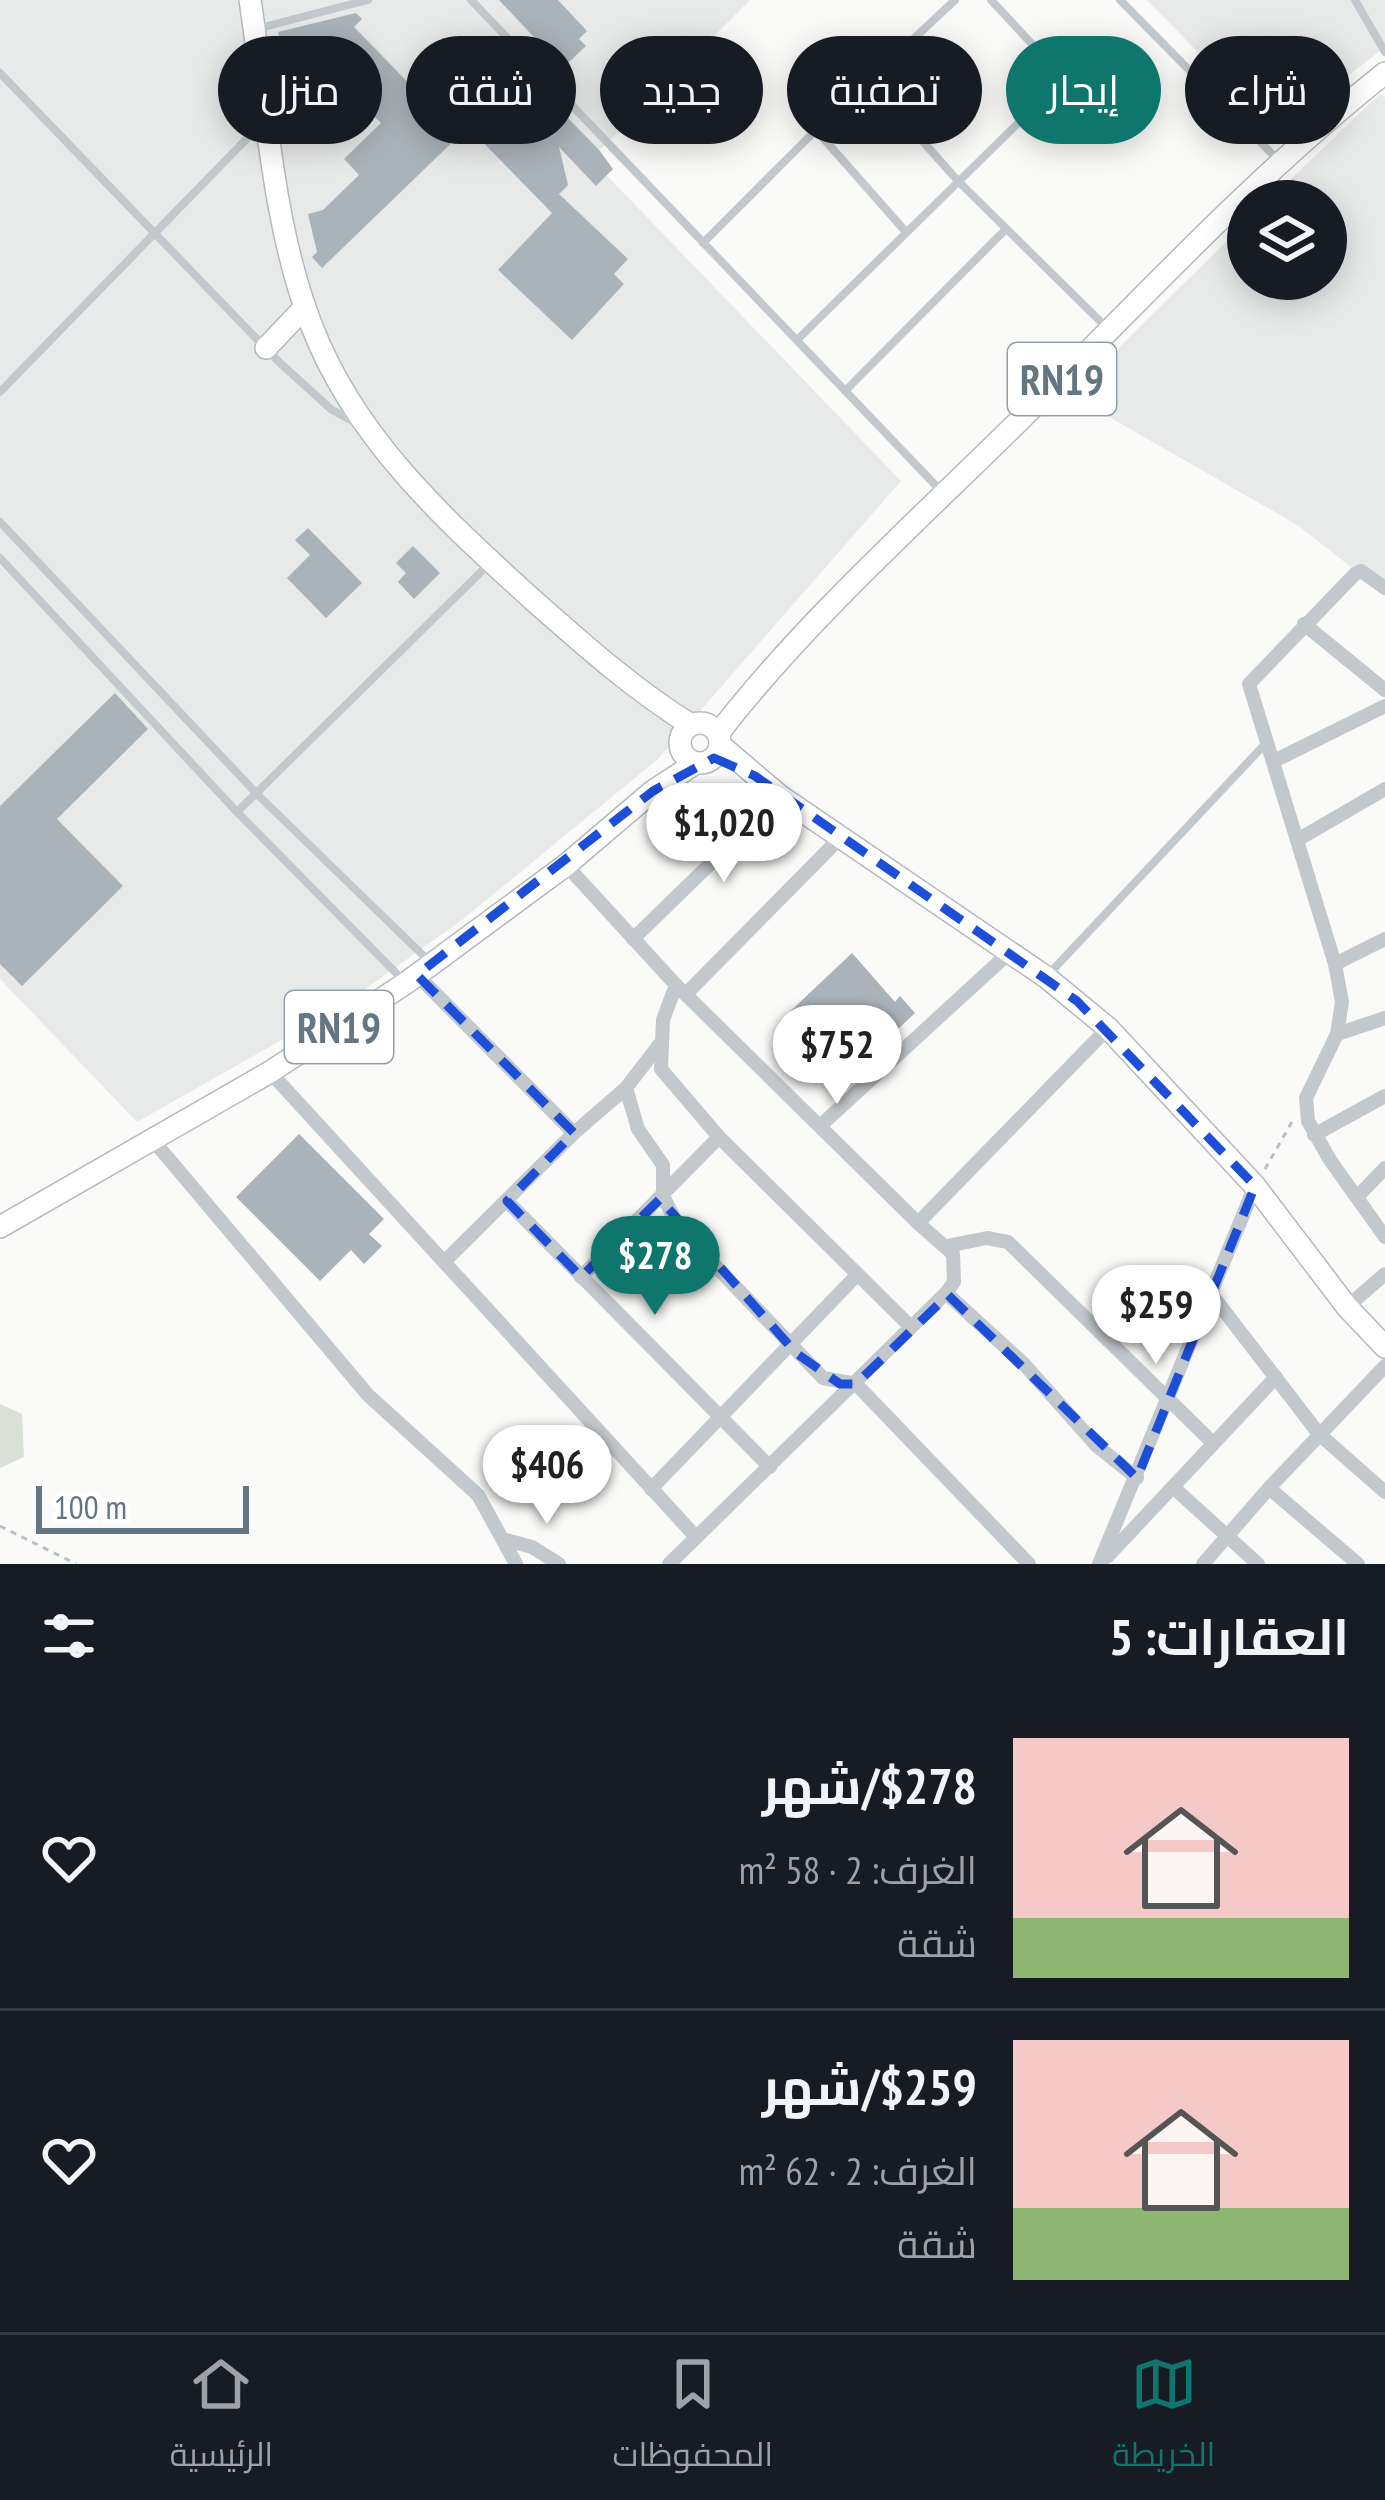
<!DOCTYPE html>
<html lang="ar">
<head>
<meta charset="utf-8">
<style>
	:root { --surface:#171b24; --page:#20242c; --text:#f1f3f6; --muted:#9ea1a6; --line:#363941; --accent:#0f766e }
	body { margin:0; font-family:"PT Sans Narrow",Cairo,sans-serif; background:var(--page); color:var(--text); direction:rtl; height:100vh; display:flex; flex-direction:column; font-size:45px; white-space:nowrap }
	* { box-sizing:border-box; margin:0 }
	p { font-size:39px; color:var(--muted) }
	.icon { flex:none; width:66px; height:66px; fill:none; stroke:currentColor; stroke-width:2; stroke-linecap:round; stroke-linejoin:round }
	.map { position:relative; height:1564px; overflow:hidden; direction:ltr }
	.sheet { display:flex; flex-direction:column; background:var(--surface); flex:1 }
	.sheet>* { flex:none }
	.top-card { position:absolute; left:36px; top:36px; width:1314px; height:108px; direction:rtl; display:flex; gap:24px }
	.fabs { position:absolute; left:1227px; top:180px; display:grid; gap:24px }
	.fabs a { display:grid; place-items:center; width:120px; height:120px; border-radius:50%; background:var(--surface); box-shadow:0 6px 30px #0003; font-size:60px }
	.scale { position:absolute; left:36px; bottom:30px; width:213px; box-sizing:border-box; padding-left:12px; border:6px solid #657683; border-top:0; font-size:33px; line-height:42px; white-space:nowrap; color:#657683; -webkit-text-stroke:9px #fff; paint-order:stroke }
	.price { position:absolute; translate:-50% -102px; padding:0 27px; border-radius:42px; background:#fff; color:#222; font-size:39px; line-height:78px; filter:drop-shadow(0 3px 6px #0008) }
	.price::after { content:''; position:absolute; left:50%; top:72px; width:36px; height:27px; margin-left:-18px; background:inherit; clip-path:polygon(0 0,100% 0,50% 100%) }
	.price.active { background:var(--accent); color:#fff }
	ul { padding:0; list-style:none }
	li { display:flex; align-items:center; gap:36px; height:300px; padding:0 36px }
	li+li { border-top:3px solid var(--line) }
	li span { display:grid; place-items:center; flex:none; width:336px; height:240px; border-radius:0px; color:#555 }
	li>.icon { margin-inline-start:auto }
	span .icon { width:144px; height:144px; fill:#fffc; stroke-width:1 }
	li b { font-size:51px }
	h2 { display:flex; justify-content:space-between; align-items:center; height:144px; padding:0 36px; font-size:51px }
	.tag { padding:0 42px; border-radius:54px; background:var(--surface); box-shadow:0 6px 30px #0003; font-size:42px; line-height:108px }
	.tag.active { background:var(--accent); color:#fff }
	.tab-bar { display:flex; justify-content:space-around; align-items:center; height:168px; border-top:3px solid var(--line); background:var(--surface); font-size:33px; color:var(--muted) }
	.tab-bar a { display:grid; justify-items:center; gap:6px }
	.tab-bar .active { color:var(--accent) }
	.map>svg:first-child { display:block }
	.built { fill:#e8e9e9 }
	.green { fill:#dadfd7 }
	.building { fill:#aab3b9 }
	.lines { fill:none; stroke-linecap:round; stroke-linejoin:round }
	.secondary-casing { stroke:#b3babf; stroke-width:24 }
	.primary-casing { stroke:#b5babe; stroke-width:24 }
	.path { stroke:#bbbfc2; stroke-width:3; stroke-dasharray:6 6; stroke-linecap:butt }
	.lane { stroke:#c3c8cc; stroke-width:8 }
	.street { stroke:#c3c8cc; stroke-width:14 }
	.secondary { stroke:#fff; stroke-width:21 }
	.primary { stroke:#fff; stroke-width:21 }
	.marked { fill:none; stroke:#1d4ed8; stroke-width:9; stroke-dasharray:24 15; stroke-linejoin:round }
	.labels { text-anchor:middle; dominant-baseline:central; stroke-width:12; stroke-linejoin:round; paint-order:stroke }
	.shield { fill:#fff; stroke:#939fa8; stroke-width:3 }
	.shield-label { font-size:42px; font-weight:bold; fill:#657683 }
</style>
</head>
<body>
<div class="map">
<svg width="1385" height="1564" viewBox="0 0 1385 1564">
	<rect width="100%" height="100%" fill="#fafaf8"/>
	<g class="built">
		<polygon points="0,0 750,0 591,159 901,481 658,759 462,920 340,1007 137,1122 0,979"/>
		<polygon points="1147,0 1385,0 1385,47 1276,132"/>
		<polygon points="1380,94 1385,97 1385,594 1299,526 1071,395 1248,220 1248,279 1326,279 1326,201 1268,201"/>
	</g>
	<polygon class="green" points="0,1404 22,1414 24,1457 0,1468"/>
	<g class="building">
		<polygon points="499,0 558,0 587,31 579,39 586,46 568,63 551,45 546,50"/>
		<polygon points="356,13 362,19 354,27 431,106 495,43 600,151 613,169 596,186 559,147 568,185 559,194 628,259 614,274 624,284 572,340 498,270 552,213 468,127 322,268 312,257 317,252 308,214 323,210 359,175 344,159 381,123 328,69 306,74 302,57 288,71 278,32"/>
		<polygon points="308,528 362,583 326,618 287,578 310,555 295,540"/>
		<polygon points="413,546 440,573 414,599 398,582 406,573 396,563"/>
		<polygon points="115,693 148,729 57,819 123,886 22,986 0,964 0,806"/>
		<polygon points="852,953 895,1002 900,996 915,1013 838,1086 819,1065 810,1073 799,1061 791,1069 776,1054 794,1037 779,1022"/>
		<polygon points="299,1134 384,1219 369,1234 382,1246 364,1264 351,1250 320,1281 236,1197"/>
	</g>
	<g class="lines">
		<defs>
			<g id="secondary">
				<path d="M250,0C266,105 273,226 311,324C354,438 445,520 533,600C584,645 633,689 691,725"/>
				<polyline points="266,348 305,307"/>
				<polyline points="720,745 780,796 1046,977 1108,1028 1255,1186 1347,1307 1385,1347"/>
			</g>
			<g id="primary">
				<circle cx="700" cy="743" r="20"/>
				<path d="M718,734C803,623 922,517 1022,418C1140,301 1254,177 1385,73"/>
				<polyline points="0,1227 270,1072 406,983 566,865 653,791 696,763"/>
			</g>
		</defs>
		<use href="#secondary" class="secondary-casing"/>
		<use href="#primary" class="primary-casing"/>
		<g class="path">
			<polyline points="1265,1169 1293,1120"/>
			<polyline points="0,1526 76,1564"/>
		</g>
		<g class="lane">
			<polyline points="471,0 943,493"/>
			<polyline points="1120,0 1279,161"/>
			<polyline points="1355,0 1385,52"/>
			<polyline points="256,29 368,0"/>
			<polyline points="0,73 279,362 332,410 358,424"/>
			<polyline points="869,81 958,181 1109,330"/>
			<polyline points="816,130 906,232"/>
			<polyline points="703,243 816,130 955,0"/>
			<polyline points="797,340 1058,84 1059,73 991,0"/>
			<polyline points="845,391 1006,229"/>
			<polyline points="0,392 263,122"/>
			<polyline points="0,522 258,795 431,963"/>
			<polyline points="0,558 237,812 405,982"/>
			<polyline points="237,812 488,565"/>
			<polyline points="1047,976 1267,742"/>
		</g>
		<g class="street">
			<polyline points="1304,624 1385,690"/>
			<polyline points="1274,761 1385,706"/>
			<polyline points="1299,839 1385,789"/>
			<polyline points="566,865 676,985 918,1223 1108,1028"/>
			<polyline points="633,939 780,796"/>
			<polyline points="1335,964 1385,939"/>
			<polyline points="417,975 574,1133"/>
			<polyline points="676,985 663,1020 661,1069 719,1137 910,1326"/>
			<polyline points="686,994 841,837"/>
			<polyline points="1385,1018 1337,1034 1306,1098 1308,1121 1330,1160 1385,1237"/>
			<polyline points="1337,1034 1342,1002 1335,964 1249,684 1355,574 1361,571 1385,588"/>
			<polyline points="270,1072 696,1537"/>
			<polyline points="626,1088 638,1129 663,1165 663,1196 679,1228 823,1378 856,1384 1029,1564"/>
			<polyline points="820,1126 1010,952"/>
			<polyline points="1314,1135 1385,1096"/>
			<polyline points="152,1139 368,1395 478,1495 516,1564"/>
			<polyline points="1357,1197 1385,1168"/>
			<polyline points="507,1201 770,1467"/>
			<polyline points="947,1246 987,1238 1008,1242 1213,1443"/>
			<polyline points="444,1262 574,1133 626,1088 659,1045"/>
			<polyline points="581,1277 719,1137"/>
			<polyline points="946,1293 1023,1363 1097,1446 1137,1478"/>
			<polyline points="1212,1295 1319,1434 1385,1492"/>
			<polyline points="1347,1307 1385,1274"/>
			<polyline points="1173,1487 1258,1564"/>
			<polyline points="1269,1488 1358,1564"/>
			<polyline points="651,1489 857,1275"/>
			<polyline points="506,1540 532,1547 559,1564"/>
			<polyline points="1107,1557 1276,1377"/>
			<polyline points="669,1564 946,1293 954,1282 953,1254 918,1223"/>
			<polyline points="1099,1564 1255,1186"/>
			<polyline points="1203,1564 1269,1488 1385,1366"/>
		</g>
		<use href="#secondary" class="secondary"/>
		<use href="#primary" class="primary"/>
	</g>
	<path class="marked" d="M714,758L755,776L1077,1001L1255,1186L1137,1478L948,1295L856,1384H840L796,1353L660,1199L581,1277L507,1201L574,1133L417,975L653,791Z"/>
	<g class="labels">
		<g class="shield">
			<rect x="1008" y="343" width="108" height="72" rx="9"/>
			<rect x="285" y="991" width="108" height="72" rx="9"/>
		</g>
		<g class="shield-label">
			<text x="1062" y="379">RN19</text>
			<text x="339" y="1027">RN19</text>
		</g>
	</g>
</svg>
<div class="fabs">
<a><svg class="icon" aria-label="layers" viewBox="0 0 24 24"><path d="M12 4l9 5-9 5-9-5zM3 14l9 5 9-5"/></svg></a>
</div>
<div class="scale">100 m</div>
<b class="price" style="left:724px;top:885px">$1,020</b>
<b class="price" style="left:837px;top:1107px">$752</b>
<b class="price active" style="left:655px;top:1318px">$278</b>
<b class="price" style="left:1156px;top:1367px">$259</b>
<b class="price" style="left:547px;top:1527px">$406</b>
<div class="top-card">
<a class="tag">شراء</a>
<a class="tag active">إيجار</a>
<a class="tag">تصفية</a>
<a class="tag">جديد</a>
<a class="tag">شقة</a>
<a class="tag">منزل</a>
</div>
</div>
<section class="sheet">
<h2>العقارات: 5<svg class="icon" aria-label="filters" viewBox="0 0 24 24"><path d="M4 7h16M4 17h16"/><circle cx="9" cy="7" r="2"/><circle cx="15" cy="17" r="2"/></svg></h2>
<ul>
<li><span style="background:linear-gradient(#f6c9c9 75%,#8fb573 0)"><svg class="icon" aria-label="home" viewBox="0 0 24 24"><path d="M3 11l9-7 9 7M6 9v11h12V9"/></svg></span><div><b>$278/شهر</b><p>الغرف: 2 · 58 m²</p><p>شقة</p></div><svg class="icon" aria-label="heart" viewBox="0 0 24 24"><path d="M12 20l-8-8c-3-5 5-10 8-4 3-6 11-1 8 4z"/></svg></li>
<li><span style="background:linear-gradient(#f6c9c9 70%,#8fb573 0)"><svg class="icon" aria-label="home" viewBox="0 0 24 24"><path d="M3 11l9-7 9 7M6 9v11h12V9"/></svg></span><div><b>$259/شهر</b><p>الغرف: 2 · 62 m²</p><p>شقة</p></div><svg class="icon" aria-label="heart" viewBox="0 0 24 24"><path d="M12 20l-8-8c-3-5 5-10 8-4 3-6 11-1 8 4z"/></svg></li>
</ul>
</section>
<nav class="tab-bar">
<a class="active"><svg class="icon" aria-label="map" viewBox="0 0 24 24"><path d="M3 6l6-2 6 2 6-2v14l-6 2-6-2-6 2zM9 4v14M15 6v14"/></svg>الخريطة</a>
<a><svg class="icon" aria-label="saved" viewBox="0 0 24 24"><path d="M7 4h10v16l-5-4-5 4z"/></svg>المحفوظات</a>
<a><svg class="icon" aria-label="home" viewBox="0 0 24 24"><path d="M3 11l9-7 9 7M6 9v11h12V9"/></svg>الرئيسية</a>
</nav>
</body>
</html>
